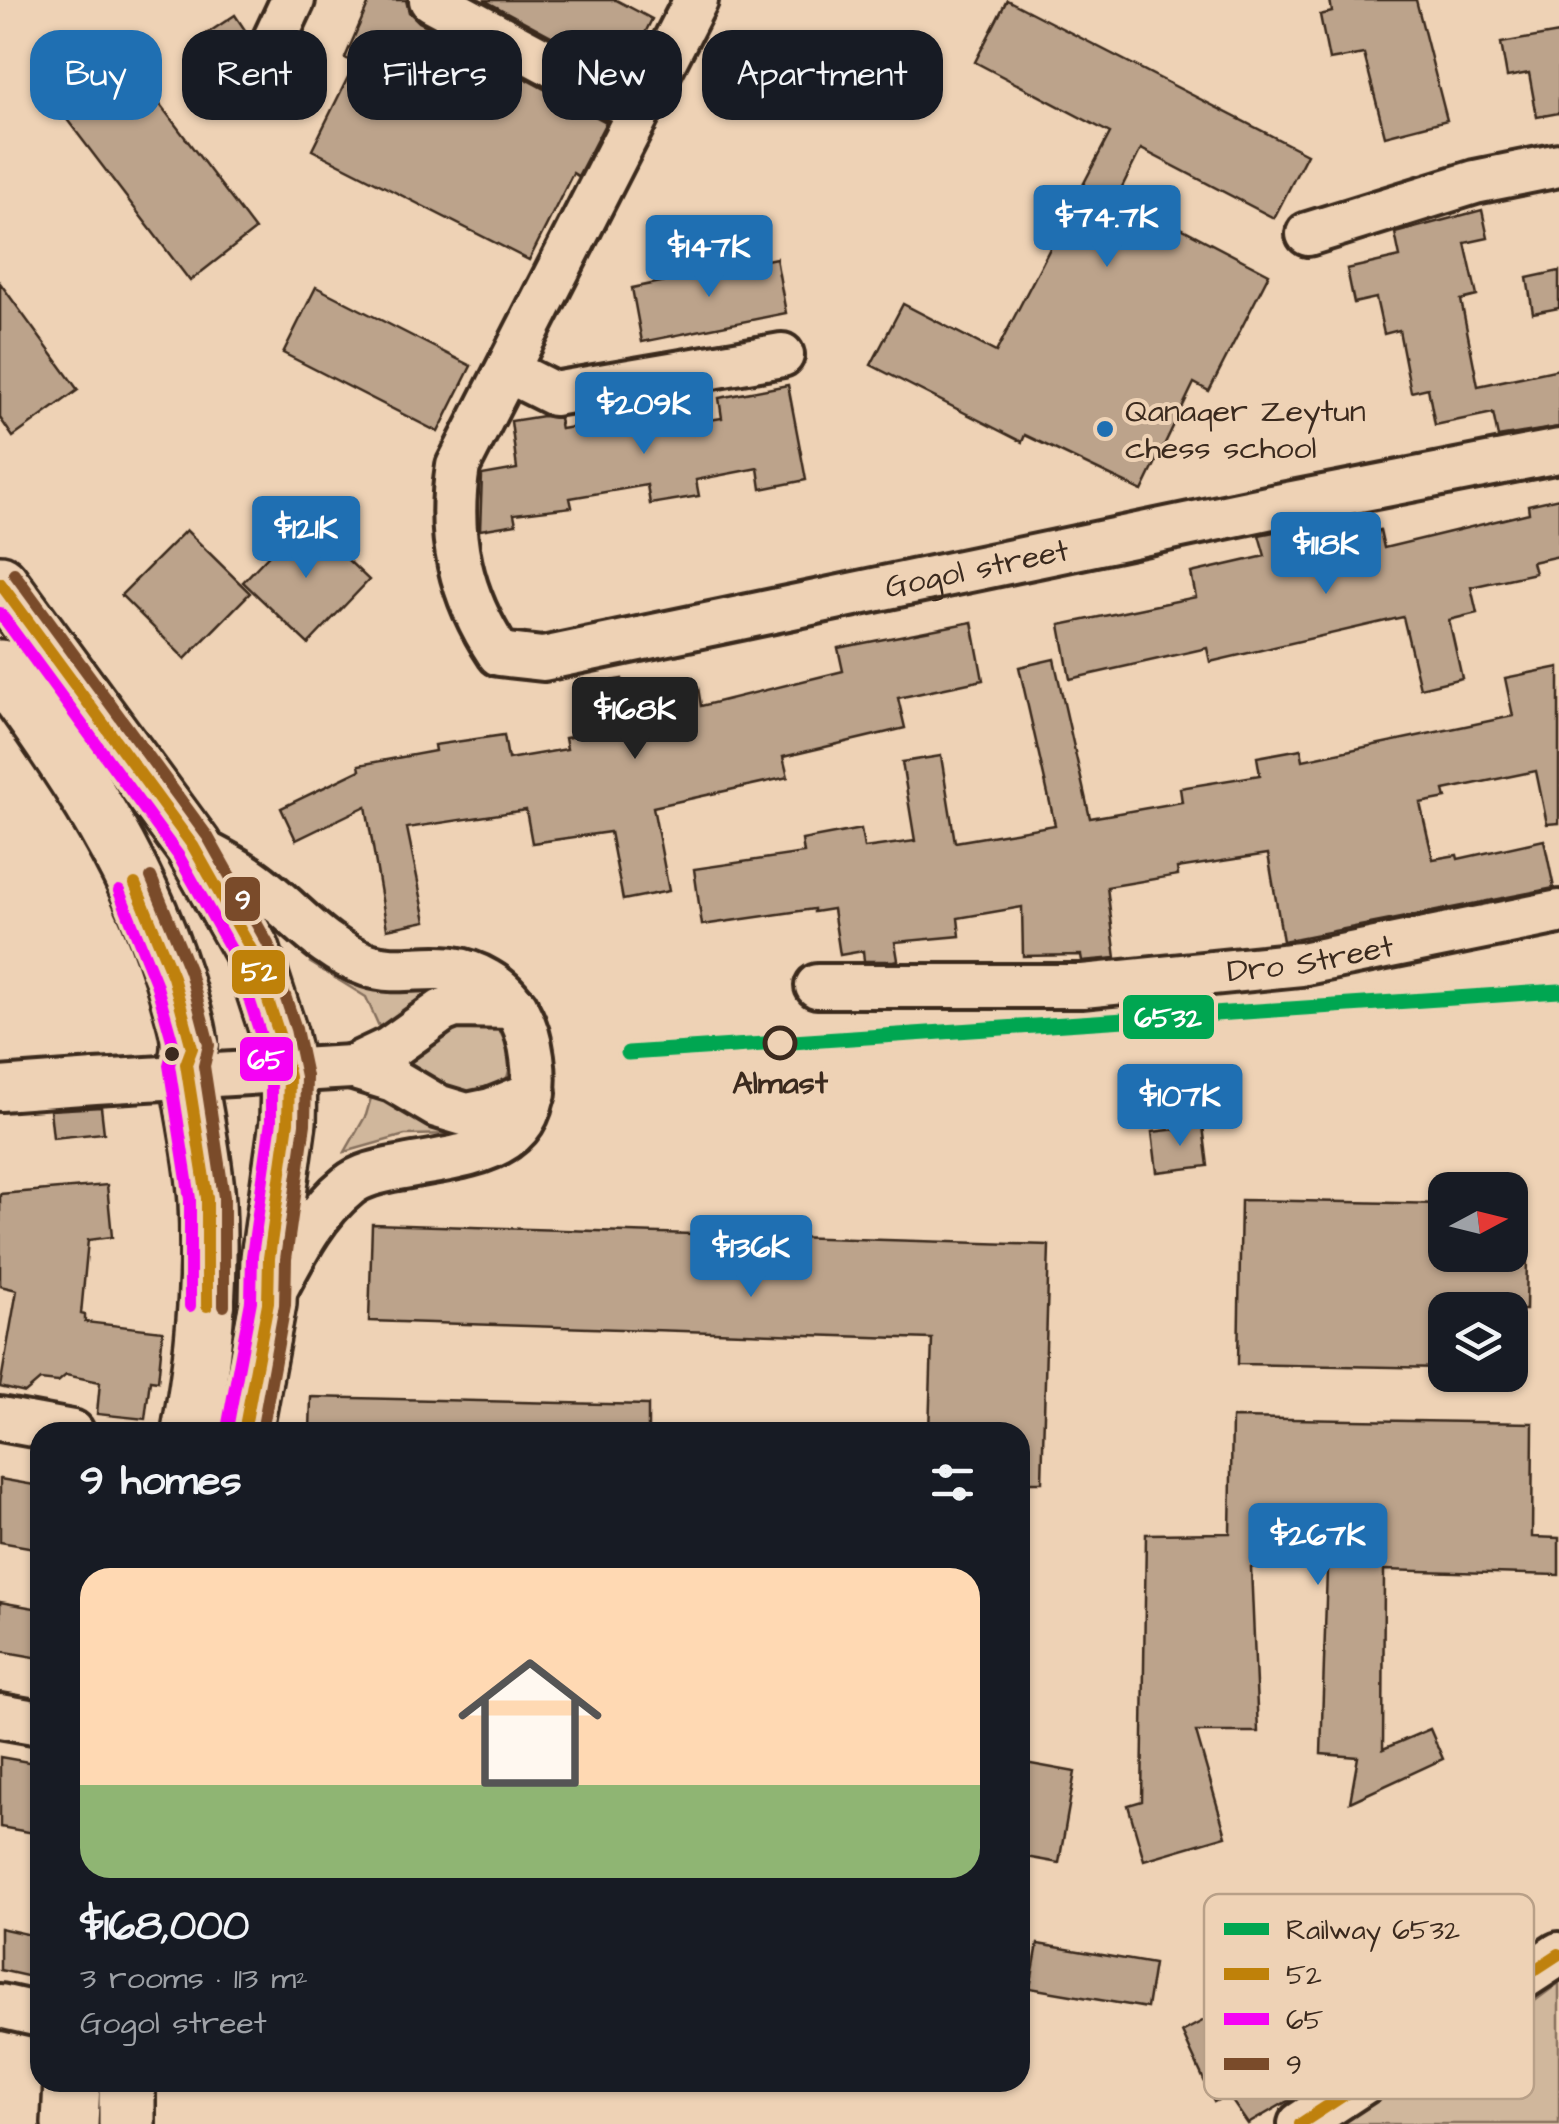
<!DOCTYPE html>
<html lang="en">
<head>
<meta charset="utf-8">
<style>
	:root { --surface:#171b24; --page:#20242c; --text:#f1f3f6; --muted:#9ea1a6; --line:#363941; --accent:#1f6fb2 }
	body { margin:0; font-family:"Architects Daughter",sans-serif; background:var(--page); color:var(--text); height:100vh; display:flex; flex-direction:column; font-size:38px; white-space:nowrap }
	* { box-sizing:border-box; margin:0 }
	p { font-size:32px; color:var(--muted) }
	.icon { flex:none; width:55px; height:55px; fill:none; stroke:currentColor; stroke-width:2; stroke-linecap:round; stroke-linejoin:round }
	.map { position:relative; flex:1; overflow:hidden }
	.side { position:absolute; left:30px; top:1422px; width:1000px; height:670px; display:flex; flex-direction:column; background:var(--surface); border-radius:30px; box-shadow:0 2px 8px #0004 }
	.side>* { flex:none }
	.banner { position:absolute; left:30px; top:30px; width:1000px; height:90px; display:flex; gap:20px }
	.needle { width:65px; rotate:83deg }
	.controls { position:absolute; left:1428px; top:1172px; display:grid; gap:20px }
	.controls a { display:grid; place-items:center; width:100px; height:100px; border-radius:20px; background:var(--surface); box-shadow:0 2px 8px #0004; font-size:50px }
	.price { position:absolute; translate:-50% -85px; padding:0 22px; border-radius:10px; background:var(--accent); color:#fff; font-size:32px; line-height:65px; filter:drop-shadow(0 2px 5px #0008) }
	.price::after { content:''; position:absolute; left:50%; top:60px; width:30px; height:22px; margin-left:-15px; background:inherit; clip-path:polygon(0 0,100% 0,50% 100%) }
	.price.selected { background:#222; color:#fff }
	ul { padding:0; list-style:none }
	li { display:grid; align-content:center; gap:20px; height:530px; padding:0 50px }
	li+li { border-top:2px solid var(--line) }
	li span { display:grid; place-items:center; height:310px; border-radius:30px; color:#555 }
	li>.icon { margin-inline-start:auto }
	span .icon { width:180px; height:180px; fill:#fffc; stroke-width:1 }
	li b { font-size:42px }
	h2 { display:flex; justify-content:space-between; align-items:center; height:120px; padding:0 50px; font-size:42px }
	.pill { padding:0 35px; border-radius:30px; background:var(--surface); box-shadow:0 2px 8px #0004; font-size:35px; line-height:90px }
	.pill.selected { background:var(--accent); color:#fff }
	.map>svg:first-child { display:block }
	.green { fill:#d0b79c; stroke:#86705d; stroke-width:2.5 }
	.building { fill:#bca38b; stroke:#3b2a1e; stroke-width:2.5 }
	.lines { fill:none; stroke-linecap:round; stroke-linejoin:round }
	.minor-casing { stroke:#3b2a1e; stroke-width:50 }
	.major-casing { stroke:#3b2a1e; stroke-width:62 }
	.minor { stroke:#eed2b5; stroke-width:42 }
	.major { stroke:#eed2b5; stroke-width:55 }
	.minor-bridge-casing { stroke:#3b2a1e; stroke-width:50; stroke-linecap:butt }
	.minor-bridge { stroke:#eed2b5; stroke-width:42 }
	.bus-1-casing { stroke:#eed2b5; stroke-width:20 }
	.bus-2-casing { stroke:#eed2b5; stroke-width:20 }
	.bus-3-casing { stroke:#eed2b5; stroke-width:20 }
	.bus-1 { stroke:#bf8109; stroke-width:12 }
	.bus-2 { stroke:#f502f4; stroke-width:12 }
	.bus-3 { stroke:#7a4b2a; stroke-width:12 }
	.rail-1-casing { stroke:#eed2b5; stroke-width:22 }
	.rail-1 { stroke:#00a651; stroke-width:15 }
	.poi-dot { fill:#1f6fb2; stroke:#eed2b5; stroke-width:4 }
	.stop-dot { fill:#eed2b5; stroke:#3b2a1e; stroke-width:5 }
	.bus-dot { fill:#3b2a1e; stroke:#eed2b5; stroke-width:4 }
	.labels { text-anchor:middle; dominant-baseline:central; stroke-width:8; stroke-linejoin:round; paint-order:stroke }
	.poi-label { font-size:32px; fill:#3b2a1e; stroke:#eed2b5; text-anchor:start }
	.street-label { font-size:32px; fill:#3b2a1e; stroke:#eed2b5 }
	.stop-label { font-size:32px; font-weight:bold; fill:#3b2a1e; stroke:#eed2b5 }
	.key { fill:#eed2b5; stroke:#b8a088; stroke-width:2.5 }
	.key-label { font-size:28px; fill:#3b2a1e }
	.line-badge { stroke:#eed2b5; stroke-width:4 }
	.badge-label { font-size:28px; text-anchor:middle; font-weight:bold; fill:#fff }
</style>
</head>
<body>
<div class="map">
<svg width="1559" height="2124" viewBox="0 0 1559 2124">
	<rect width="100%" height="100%" fill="#eed2b5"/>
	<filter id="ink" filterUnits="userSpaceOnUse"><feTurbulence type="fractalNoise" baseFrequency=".01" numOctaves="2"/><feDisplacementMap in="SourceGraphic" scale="20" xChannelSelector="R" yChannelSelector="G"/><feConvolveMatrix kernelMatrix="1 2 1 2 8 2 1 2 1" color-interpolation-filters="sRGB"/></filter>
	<g filter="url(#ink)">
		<g class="green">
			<polygon points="309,962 339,973 461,982 381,1031 366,997"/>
			<path d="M438,1024L497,1028C509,1044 517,1072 499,1088C492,1094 479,1099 470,1103L391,1065Z"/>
			<polygon points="383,1097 461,1134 405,1135 345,1152 366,1115 371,1098"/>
			<polygon points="1559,1983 1559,2124 1326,2124 1500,2027"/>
		</g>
		<g class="building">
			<polygon points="370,0 406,0 409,12 419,22 606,122 578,176 573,173 529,260 312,150 355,63 345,58"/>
			<polygon points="484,0 616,0 652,19 624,75"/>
			<polygon points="1007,0 1307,154 1274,218 1141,149 1118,195 1269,274 1209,391 1194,383 1142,491 1025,435 1022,442 871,365 903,304 996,352 1110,133 975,62"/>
			<polygon points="1330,0 1416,0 1447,120 1385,136 1364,54 1329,60 1320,15 1332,12"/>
			<polygon points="235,15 249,36 242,50 216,68 197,40"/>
			<polygon points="1559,33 1559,113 1537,117 1529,73 1507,77 1501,43"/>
			<polygon points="109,37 255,230 190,281 43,88"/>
			<polygon points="1482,210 1488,238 1465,243 1477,296 1461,300 1478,386 1559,369 1559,427 1498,437 1493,413 1435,425 1428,388 1411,392 1399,330 1384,334 1376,298 1354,303 1347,269 1400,257 1395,233"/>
			<polygon points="776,258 786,313 642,342 632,288"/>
			<polygon points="1559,271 1559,308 1533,313 1527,278"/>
			<polygon points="0,283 78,390 13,437 0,418"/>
			<polygon points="316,287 471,366 438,432 283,353"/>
			<polygon points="788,385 806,480 761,489 758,468 696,480 699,496 650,504 647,485 570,498 572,507 514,514 516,524 480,530 482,475 517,469 511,421 543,416 559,418 561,429 619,419 621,434 722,418 719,398"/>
			<polygon points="1559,498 1559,556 1532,562 1535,573 1471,587 1477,613 1449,620 1462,678 1420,688 1403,617 1210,662 1207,648 1070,679 1060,625 1196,597 1191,573 1265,556 1259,535 1289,529 1294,549 1380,530 1384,548 1529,513 1528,505"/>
			<polygon points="304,518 369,580 308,644 243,582"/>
			<polygon points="186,530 250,593 185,659 121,595"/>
			<polygon points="972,622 983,680 898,698 905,728 783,757 788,777 653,807 669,891 623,900 610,832 532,843 526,810 407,828 426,921 387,929 366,806 296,840 281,808 360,770 359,765 435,751 434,745 504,735 508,759 567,749 565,738 588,734 585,715 603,712 598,683 622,679 626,701 698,688 701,706 843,671 838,648"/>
			<polygon points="1054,659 1090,818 1182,802 1180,788 1260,775 1257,757 1301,749 1303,760 1513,716 1505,678 1559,667 1559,823 1547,824 1536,771 1444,790 1446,798 1420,803 1433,859 1457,855 1458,859 1544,840 1554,888 1283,941 1268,854 1177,868 1178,875 1107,887 1116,958 1082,961 1081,955 1023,956 1022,907 958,918 960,936 895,942 898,960 894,961 864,961 863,951 840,955 833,909 814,912 814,909 702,925 694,869 804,853 802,840 861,829 864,848 915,841 902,762 941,756 955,842 1055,825 1019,667"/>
			<polygon points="101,1107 104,1133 53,1138 50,1110"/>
			<polygon points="1203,1126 1208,1166 1157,1172 1152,1132"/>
			<polygon points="107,1185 112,1237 88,1240 81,1314 85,1315 85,1322 163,1331 158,1381 150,1380 145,1419 97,1414 100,1382 66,1375 58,1382 40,1380 25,1393 0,1387 17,1290 0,1286 0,1194"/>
			<polygon points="1241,1200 1445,1204 1445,1255 1527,1255 1526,1310 1445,1310 1445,1368 1238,1364"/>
			<polygon points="372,1224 1049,1245 1042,1482 1020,1482 1020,1432 929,1432 932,1339 369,1321"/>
			<polygon points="311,1397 648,1405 648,1432 310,1432"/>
			<polygon points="1232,1418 1533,1423 1532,1537 1559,1538 1559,1575 1384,1570 1383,1749 1430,1729 1443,1759 1350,1802 1358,1757 1321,1754 1327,1569 1251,1567 1258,1732 1196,1732 1226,1836 1144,1860 1128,1805 1142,1801 1146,1534 1230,1533"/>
			<polygon points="0,1479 40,1486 36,1520 40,1520 40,1549 0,1542"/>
			<polygon points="0,1602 40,1609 40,1658 0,1651"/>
			<polygon points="0,1757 40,1764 40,1834 0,1827"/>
			<polygon points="1020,1762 1075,1772 1059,1863 1020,1856"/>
			<polygon points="0,1928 40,1937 40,1979 0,1970"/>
			<polygon points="1038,1944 1154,1964 1147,2008 1030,1988"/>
			<polygon points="1231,2006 1268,2076 1276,2073 1291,2099 1248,2124 1228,2095 1214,2102 1182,2032"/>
		</g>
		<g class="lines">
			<defs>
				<g id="minor">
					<polyline points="431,0 639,111"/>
					<path id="s1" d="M696,0L458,466C447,536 460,595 499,654L543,659L1272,507L1559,451"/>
					<polyline points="258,75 293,0"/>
					<polyline points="1308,234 1475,182 1559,165"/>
					<polyline points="508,371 554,394 782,355"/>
					<path d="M193,846C212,857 234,867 252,880C292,908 320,949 368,965C406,978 444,955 487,981C515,997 528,1026 532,1057C546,1154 470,1154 398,1168C381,1171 361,1175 348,1186C313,1214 292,1259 271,1298"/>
					<path id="s2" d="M817,986H1083L1301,964L1559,912"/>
					<polyline points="351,1067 393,1080 437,1106 467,1115 491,1110 534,1093"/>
					<polyline points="351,1067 389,1049 442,1011 455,1006 516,1007"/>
					<polyline points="0,1089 95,1082"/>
					<polyline points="0,1419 72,1432"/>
					<polyline points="0,1716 40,1723"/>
					<polyline points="0,2006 40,2015"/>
					<polyline points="1300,2124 1559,1954"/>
				</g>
				<g id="major">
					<polyline points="0,583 193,846 252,951 279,1034 289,1077 288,1122 269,1258 268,1303 244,1432"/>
					<path d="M0,668C74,768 146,876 179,998C185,1021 194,1041 186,1064C193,1109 204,1156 207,1202C211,1279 204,1356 190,1432"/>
					<polyline points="70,2124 72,2082"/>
					<polyline points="127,2124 127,2082"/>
				</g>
			</defs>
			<use href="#minor" class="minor-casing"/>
			<use href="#major" class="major-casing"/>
			<use href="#minor" class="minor"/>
			<use href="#major" class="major"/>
			<defs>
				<polyline id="minor-bridge" points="95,1082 351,1067"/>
			</defs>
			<use href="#minor-bridge" class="minor-bridge-casing"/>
			<use href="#minor-bridge" class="minor-bridge"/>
			<defs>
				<g id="bus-1">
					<polyline points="0,583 193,846 252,951 279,1034 289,1077 288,1122 269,1258 268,1303 244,1432"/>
					<polyline points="135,884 173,977 192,1048 186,1064 207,1198 207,1306"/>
					<polyline points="1300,2124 1559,1954"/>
				</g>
				<g id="bus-2">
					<polyline points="0,613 178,855 236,958 262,1039 271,1079 271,1121 252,1256 251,1301 227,1429"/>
					<polyline points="119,891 156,983 174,1047 169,1065 190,1199 190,1306"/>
				</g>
				<g id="bus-3">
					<polyline points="14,573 208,837 268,944 296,1029 306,1076 305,1124 286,1259 285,1305 262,1432"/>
					<polyline points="151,877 190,972 209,1045 204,1066 224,1197 224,1306"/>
				</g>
			</defs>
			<use href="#bus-1" class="bus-1-casing"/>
			<use href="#bus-2" class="bus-2-casing"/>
			<use href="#bus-3" class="bus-3-casing"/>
			<use href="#bus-1" class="bus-1"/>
			<use href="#bus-2" class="bus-2"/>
			<use href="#bus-3" class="bus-3"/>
			<defs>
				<polyline id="rail-1" points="628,1053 1559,991"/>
			</defs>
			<use href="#rail-1" class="rail-1-casing"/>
			<use href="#rail-1" class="rail-1"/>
		</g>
	</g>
	<circle class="poi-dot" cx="1105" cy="429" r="10"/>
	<circle class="stop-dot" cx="780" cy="1043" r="15"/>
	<circle class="bus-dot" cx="172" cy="1054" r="9"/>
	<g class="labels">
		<g class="poi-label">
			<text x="1125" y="411">Qanaqer Zeytun<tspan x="1125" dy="37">chess school</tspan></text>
		</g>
		<g class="street-label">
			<text stroke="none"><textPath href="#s1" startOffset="1208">Gogol street</textPath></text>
			<text stroke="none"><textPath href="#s2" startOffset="495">Dro Street</textPath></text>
		</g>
		<g class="stop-label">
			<text x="780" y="1083">Almast</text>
		</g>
	</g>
	<rect x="1204" y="1894" width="330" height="205" rx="15" class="key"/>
	<rect x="1224" y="1923" width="45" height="12" fill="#00a651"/>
	<rect x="1224" y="1968" width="45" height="12" fill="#bf8109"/>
	<rect x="1224" y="2013" width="45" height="12" fill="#f502f4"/>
	<rect x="1224" y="2058" width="45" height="12" fill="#7a4b2a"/>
	<g class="key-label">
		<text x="1286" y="1939">Railway 6532</text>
		<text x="1286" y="1984">52</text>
		<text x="1286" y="2029">65</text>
		<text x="1286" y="2074">9</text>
	</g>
	<g class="line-badge">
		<rect x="223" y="875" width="39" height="48" rx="10" fill="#7a4b2a"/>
		<rect x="230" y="948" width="57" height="48" rx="10" fill="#bf8109"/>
		<rect x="1121" y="993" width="95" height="48" rx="10" fill="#00a651"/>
		<rect x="238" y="1035" width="57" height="48" rx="10" fill="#f502f4"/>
	</g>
	<g class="badge-label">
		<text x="243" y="909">9</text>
		<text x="259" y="981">52</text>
		<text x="1168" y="1027">6532</text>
		<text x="266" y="1069">65</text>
	</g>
</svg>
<div class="controls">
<a><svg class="needle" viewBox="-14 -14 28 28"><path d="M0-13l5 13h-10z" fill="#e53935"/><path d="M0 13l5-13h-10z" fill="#9ea1a6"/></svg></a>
<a><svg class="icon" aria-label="layers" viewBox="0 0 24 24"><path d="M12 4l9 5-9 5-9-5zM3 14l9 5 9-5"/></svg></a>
</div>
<b class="price" style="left:1107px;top:270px">$74.7K</b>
<b class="price" style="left:709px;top:300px">$147K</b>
<b class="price" style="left:644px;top:457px">$209K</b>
<b class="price" style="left:306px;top:581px">$121K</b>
<b class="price" style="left:1326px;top:597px">$118K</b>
<b class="price selected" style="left:635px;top:762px">$168K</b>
<b class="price" style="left:1180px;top:1149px">$107K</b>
<b class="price" style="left:751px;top:1300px">$136K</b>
<b class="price" style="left:1318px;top:1588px">$267K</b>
<div class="banner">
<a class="pill selected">Buy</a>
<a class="pill">Rent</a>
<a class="pill">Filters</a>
<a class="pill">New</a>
<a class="pill">Apartment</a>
</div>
<section class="side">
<h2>9 homes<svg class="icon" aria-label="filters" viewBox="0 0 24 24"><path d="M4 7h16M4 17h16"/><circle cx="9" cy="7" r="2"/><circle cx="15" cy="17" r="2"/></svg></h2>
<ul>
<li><span style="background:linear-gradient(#ffd9b3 70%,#8fb573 0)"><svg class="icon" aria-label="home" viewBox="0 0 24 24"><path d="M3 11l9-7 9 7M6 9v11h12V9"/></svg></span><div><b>$168,000</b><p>3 rooms · 113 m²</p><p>Gogol street</p></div></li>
</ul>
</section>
</div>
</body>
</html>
